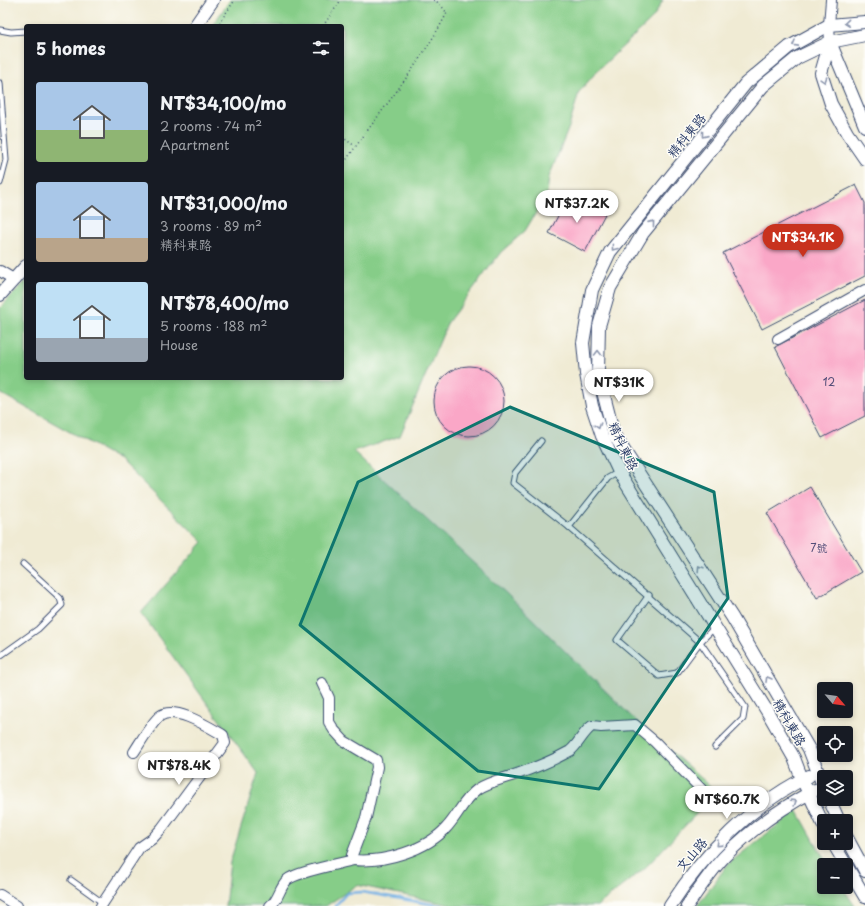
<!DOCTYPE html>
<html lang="en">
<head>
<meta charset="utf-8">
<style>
	:root { --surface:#171b24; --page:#242831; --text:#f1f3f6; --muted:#9ea1a6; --accent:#c8321e }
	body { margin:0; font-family:"Playpen Sans","LXGW WenKai TC",sans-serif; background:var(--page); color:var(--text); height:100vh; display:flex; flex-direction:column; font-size:15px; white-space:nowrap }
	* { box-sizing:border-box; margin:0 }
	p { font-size:13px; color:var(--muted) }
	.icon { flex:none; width:22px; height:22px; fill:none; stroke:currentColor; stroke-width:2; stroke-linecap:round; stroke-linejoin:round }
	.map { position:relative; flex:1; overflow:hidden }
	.drawer { position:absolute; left:24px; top:24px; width:320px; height:356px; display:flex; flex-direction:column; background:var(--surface); border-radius:4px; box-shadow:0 2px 6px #0003 }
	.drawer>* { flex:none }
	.needle { width:26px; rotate:119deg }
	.buttons { position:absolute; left:817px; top:682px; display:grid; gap:8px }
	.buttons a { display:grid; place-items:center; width:36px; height:36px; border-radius:4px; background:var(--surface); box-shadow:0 2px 6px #0003; font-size:20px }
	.price { position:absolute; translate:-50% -34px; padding:0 9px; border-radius:14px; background:#fff; color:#222; font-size:13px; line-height:26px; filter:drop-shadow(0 1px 2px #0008) }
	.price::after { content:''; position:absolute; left:50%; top:24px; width:12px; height:9px; margin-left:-6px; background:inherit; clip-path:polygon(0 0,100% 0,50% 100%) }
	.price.current { background:var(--accent); color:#fff }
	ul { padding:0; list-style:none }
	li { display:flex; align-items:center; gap:12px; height:100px; padding:0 12px }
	li span { display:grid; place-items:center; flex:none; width:112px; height:80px; border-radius:4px; color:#555 }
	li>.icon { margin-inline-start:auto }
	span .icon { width:48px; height:48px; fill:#fffc; stroke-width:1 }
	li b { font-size:17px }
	h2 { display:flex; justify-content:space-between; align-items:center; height:48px; padding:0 12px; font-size:17px }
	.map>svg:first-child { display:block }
	.green { fill:#86cd88; stroke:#507e73 }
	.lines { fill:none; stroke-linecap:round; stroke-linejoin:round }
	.stream { stroke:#75b2e7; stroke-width:2.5 }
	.building { fill:#faa7c7 }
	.service-casing { stroke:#3b4b70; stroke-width:7 }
	.minor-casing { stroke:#3b4b70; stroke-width:12 }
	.tertiary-casing { stroke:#3b4b70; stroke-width:14 }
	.path { stroke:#3b4b70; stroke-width:1.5; stroke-dasharray:1 3; stroke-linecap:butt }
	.service { stroke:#fff; stroke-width:5 }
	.minor { stroke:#fff; stroke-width:10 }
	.tertiary { stroke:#fff; stroke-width:12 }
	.oneway { stroke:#8d97ae }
	.marked { fill:#0f766e; fill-opacity:0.2; stroke:#0f766e; stroke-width:3; stroke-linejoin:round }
	.labels { text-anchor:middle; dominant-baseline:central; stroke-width:3; stroke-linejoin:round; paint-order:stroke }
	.number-label { font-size:11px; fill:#534d78 }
	.street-label { font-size:13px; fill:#1b2f5e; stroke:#fdfcf7 }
</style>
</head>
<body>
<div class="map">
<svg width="865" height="906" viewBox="0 0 865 906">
	<rect width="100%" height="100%" fill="#fdfcf7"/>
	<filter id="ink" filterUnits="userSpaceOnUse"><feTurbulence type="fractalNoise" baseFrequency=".025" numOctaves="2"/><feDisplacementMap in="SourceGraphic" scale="8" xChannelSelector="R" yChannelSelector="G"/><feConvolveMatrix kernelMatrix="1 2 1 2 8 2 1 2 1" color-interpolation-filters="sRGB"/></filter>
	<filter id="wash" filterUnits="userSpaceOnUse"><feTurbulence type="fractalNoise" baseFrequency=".012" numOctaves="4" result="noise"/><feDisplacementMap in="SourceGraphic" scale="16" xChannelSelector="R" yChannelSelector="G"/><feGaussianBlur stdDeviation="0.9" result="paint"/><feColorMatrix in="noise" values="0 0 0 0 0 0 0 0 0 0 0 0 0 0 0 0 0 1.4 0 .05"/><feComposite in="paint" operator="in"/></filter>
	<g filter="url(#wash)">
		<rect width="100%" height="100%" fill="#f0ebd4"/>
		<g class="green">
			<polygon points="230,0 663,0 653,18 598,70 579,92 569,127 549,177 547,194 525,231 501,252 448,322 400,436 354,452 509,596 632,717 717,792 645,868 597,906 455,906 357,885 326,906 225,906 230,862 258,773 141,613 203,542 120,460 0,393 0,308 26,281 26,378 342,378 342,26 212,26"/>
			<polygon points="797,810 828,865 824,865 824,887 842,887 855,906 697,906 728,864"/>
		</g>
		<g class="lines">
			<polyline class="stream" points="335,906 347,893 362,892 442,906"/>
		</g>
		<g id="blocks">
			<g class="building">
				<polygon points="856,185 865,203 865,276 762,329 723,253"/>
				<polygon points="569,195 605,214 585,252 549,233"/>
				<polygon points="865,300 865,416 822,438 775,347"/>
				<circle cx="469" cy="401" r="35"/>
				<polygon points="810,487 861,572 817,598 767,513"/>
			</g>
		</g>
	</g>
	<g filter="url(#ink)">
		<use href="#blocks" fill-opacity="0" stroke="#3b4b70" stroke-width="1"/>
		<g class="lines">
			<defs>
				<g id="service">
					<polyline points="0,30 11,32 26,31"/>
					<polyline points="0,83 6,160 0,183"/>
					<polyline points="541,441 515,473 513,483 569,527 700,642 745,707 743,719 715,747"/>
					<polyline points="569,527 608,478 619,472"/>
					<polyline points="649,595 617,640 659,676 677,673 700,642 715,627"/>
					<polyline points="0,656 38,629 62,605 60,598 23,564"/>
					<polyline points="71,880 103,903"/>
				</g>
				<g id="minor">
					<polyline points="830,42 829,25 831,0"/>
					<polyline points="0,271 15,280"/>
					<polyline points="778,339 865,290"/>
					<path d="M322,683L329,698V722L334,730L344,741L376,760L377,767L366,818L352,855L353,860C384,863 427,850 447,827C458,815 464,799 478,789C489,782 499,780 511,776C529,770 554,760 570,751C579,744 583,732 592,726L601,727L635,725L655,742L709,797"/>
					<polyline points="0,895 17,906"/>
					<path d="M101,906L139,848L152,839L162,828L225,743L223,735C209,727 175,705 160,716C152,722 140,743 134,752"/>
					<path d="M270,906C279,899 279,888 287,880C296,872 339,864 353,860"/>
				</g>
				<g id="tertiary">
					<polyline points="195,26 213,0"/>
					<polyline points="830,42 821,73 831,104 847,133 865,159"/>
					<polyline points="830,42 865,126"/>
					<polyline points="0,295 26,266"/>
					<polyline points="824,788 809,749 732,617 614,435 598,372 599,326 610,288 643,233 763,86 797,58 830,42 865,35"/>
					<polyline points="829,799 839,821"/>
					<polyline points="824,826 802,779 794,758 767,711 619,472 602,436 592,406 586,374 583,343 592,290 610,252 746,83 789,47 829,25 865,22"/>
					<polyline points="846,836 865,871"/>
					<polyline points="833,843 846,865"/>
					<polyline points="846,865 865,897"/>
					<path d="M670,906C704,853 752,804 809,776"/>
					<path d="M687,906C699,889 710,872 724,857C749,831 783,807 815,790"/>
				</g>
			</defs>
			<use href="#service" class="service-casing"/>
			<use href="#minor" class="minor-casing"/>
			<use href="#tertiary" class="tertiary-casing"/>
			<g class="path">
				<polyline points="217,26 235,0"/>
				<polyline points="323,26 341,0"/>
				<polyline points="342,137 355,146"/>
				<path d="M342,166C377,115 418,68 447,13L439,3L433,0"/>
			</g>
			<use href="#service" class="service"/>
			<use href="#minor" class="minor"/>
			<use href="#tertiary" class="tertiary"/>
		</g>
		<defs><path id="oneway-chevron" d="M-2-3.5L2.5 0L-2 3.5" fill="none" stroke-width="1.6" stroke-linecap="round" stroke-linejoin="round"/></defs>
		<g class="oneway">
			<use href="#oneway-chevron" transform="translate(847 23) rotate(174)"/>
			<use href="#oneway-chevron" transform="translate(795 44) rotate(151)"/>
			<use href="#oneway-chevron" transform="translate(824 80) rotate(72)"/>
			<use href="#oneway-chevron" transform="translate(704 135) rotate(129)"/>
			<use href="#oneway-chevron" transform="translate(652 223) rotate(-51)"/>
			<use href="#oneway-chevron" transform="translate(614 248) rotate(127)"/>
			<use href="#oneway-chevron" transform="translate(598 353) rotate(-90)"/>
			<use href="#oneway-chevron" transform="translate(598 426) rotate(73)"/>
			<use href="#oneway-chevron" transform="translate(700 568) rotate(-123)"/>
			<use href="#oneway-chevron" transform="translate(768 679) rotate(-120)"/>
			<use href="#oneway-chevron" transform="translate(794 802) rotate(-32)"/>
			<use href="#oneway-chevron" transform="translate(719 844) rotate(136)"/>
		</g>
	</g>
	<path class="marked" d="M510,407L714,492L728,598L599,789L478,771L300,625L358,482Z"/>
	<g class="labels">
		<g class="number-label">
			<text x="829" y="381">12</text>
			<text x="819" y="547">7號</text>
		</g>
		<g class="street-label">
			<text transform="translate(686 135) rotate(-51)">精科東路</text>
			<text transform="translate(624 446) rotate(65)">精科東路</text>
			<text transform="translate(790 722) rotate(60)">精科東路</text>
			<text transform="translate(691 854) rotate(-49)">文山路</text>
		</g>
	</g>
</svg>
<div class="buttons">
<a><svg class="needle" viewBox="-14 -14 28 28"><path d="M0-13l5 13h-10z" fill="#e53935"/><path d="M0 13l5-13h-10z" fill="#9ea1a6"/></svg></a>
<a><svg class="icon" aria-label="locate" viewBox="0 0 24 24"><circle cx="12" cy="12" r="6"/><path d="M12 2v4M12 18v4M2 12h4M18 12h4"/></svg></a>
<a><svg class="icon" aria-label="layers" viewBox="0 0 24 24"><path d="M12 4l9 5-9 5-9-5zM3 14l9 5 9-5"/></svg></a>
<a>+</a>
<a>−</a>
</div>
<b class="price" style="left:577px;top:224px">NT$37.2K</b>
<b class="price current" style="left:803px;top:258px">NT$34.1K</b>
<b class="price" style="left:619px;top:403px">NT$31K</b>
<b class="price" style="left:179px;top:786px">NT$78.4K</b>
<b class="price" style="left:727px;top:820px">NT$60.7K</b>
<section class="drawer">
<h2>5 homes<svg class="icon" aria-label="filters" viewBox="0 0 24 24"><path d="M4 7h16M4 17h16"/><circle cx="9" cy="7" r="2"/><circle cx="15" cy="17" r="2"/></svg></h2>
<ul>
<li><span style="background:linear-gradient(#a9c7e8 60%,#8fb573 0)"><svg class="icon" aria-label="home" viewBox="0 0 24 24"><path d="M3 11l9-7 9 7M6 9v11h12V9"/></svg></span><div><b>NT$34,100/mo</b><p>2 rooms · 74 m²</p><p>Apartment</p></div></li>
<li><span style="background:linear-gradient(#a9c7e8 70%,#b9a48a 0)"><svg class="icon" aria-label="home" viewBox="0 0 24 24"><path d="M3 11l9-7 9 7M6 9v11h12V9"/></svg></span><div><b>NT$31,000/mo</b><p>3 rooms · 89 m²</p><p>精科東路</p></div></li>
<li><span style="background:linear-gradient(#bfe0f5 70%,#9aa5b1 0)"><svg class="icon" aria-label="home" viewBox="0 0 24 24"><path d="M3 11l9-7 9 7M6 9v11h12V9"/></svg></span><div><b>NT$78,400/mo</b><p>5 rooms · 188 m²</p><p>House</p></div></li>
</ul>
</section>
</div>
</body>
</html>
